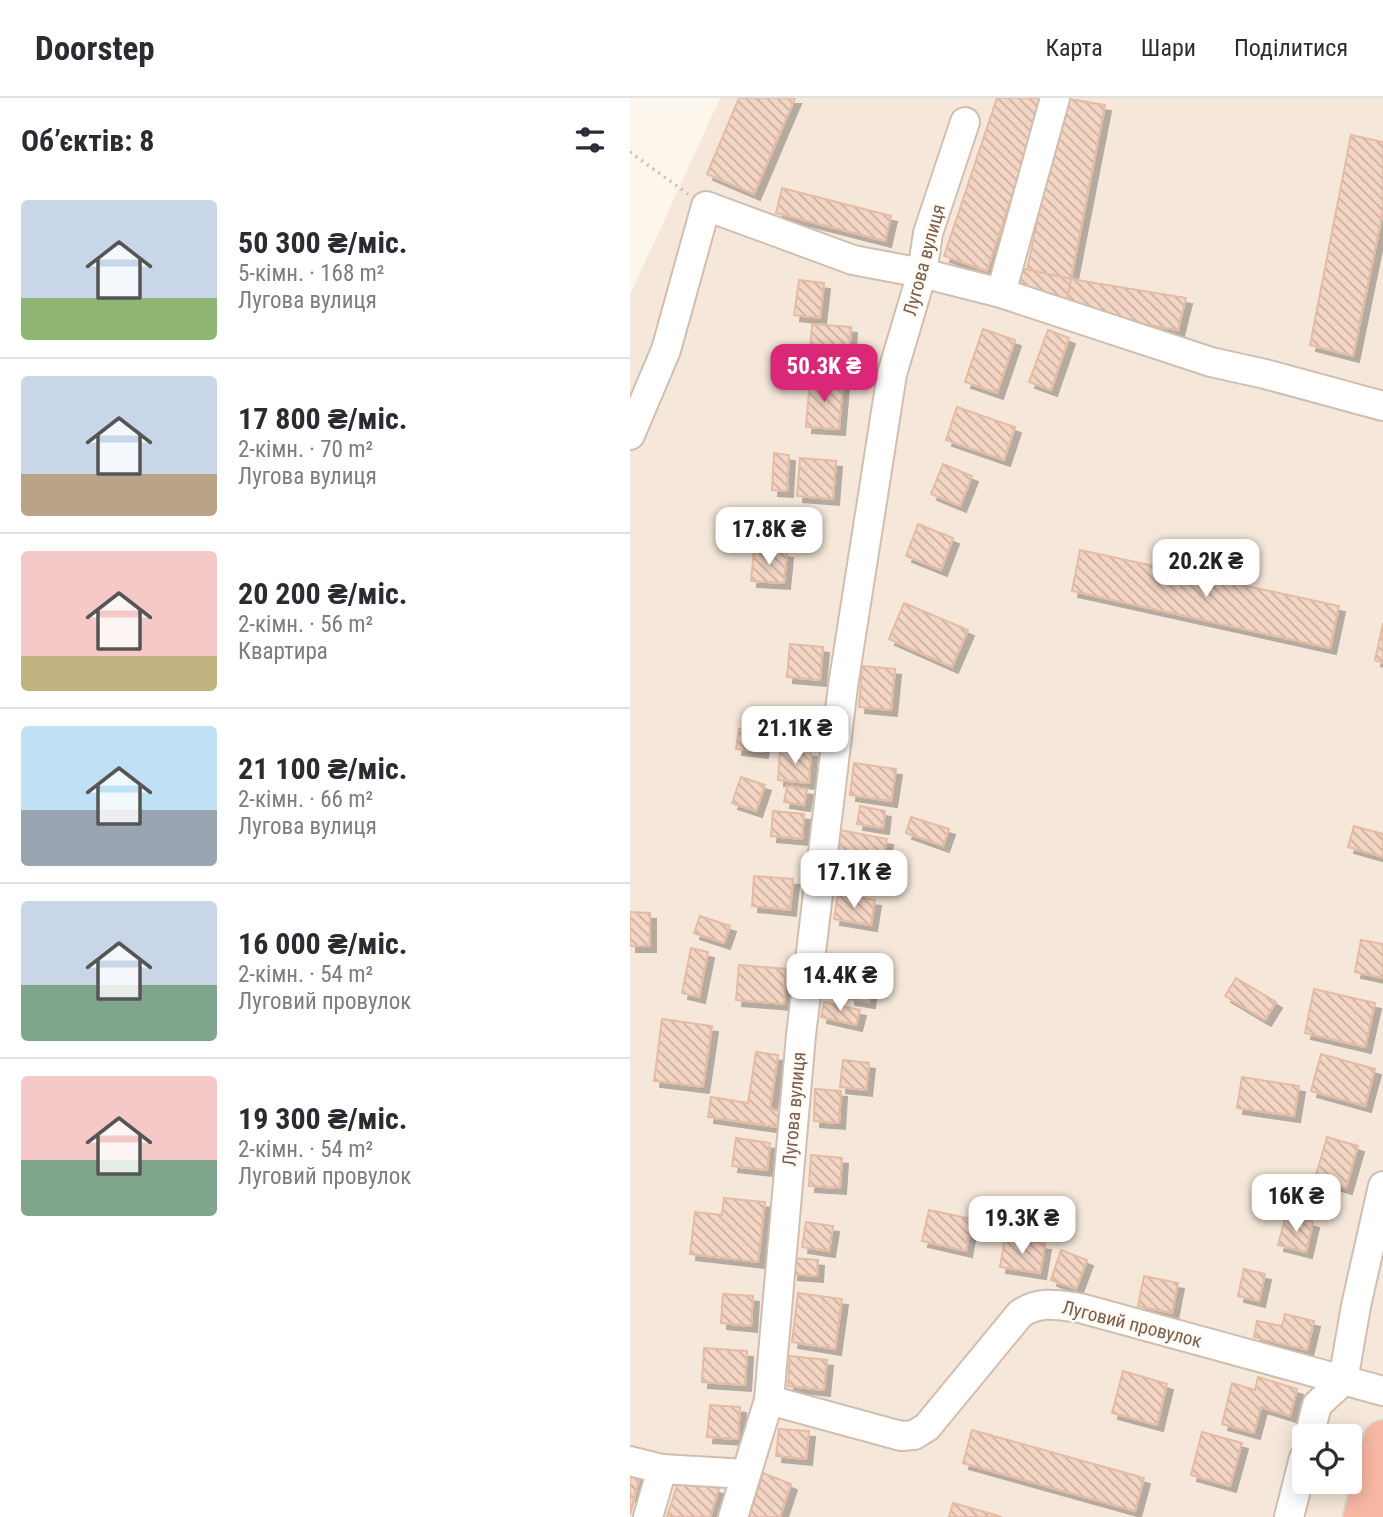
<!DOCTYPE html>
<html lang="uk">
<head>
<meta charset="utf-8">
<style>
	:root { --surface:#fff; --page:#f2f2f3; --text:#2b2b33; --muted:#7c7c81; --line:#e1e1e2; --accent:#db2777 }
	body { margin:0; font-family:"Roboto Condensed",sans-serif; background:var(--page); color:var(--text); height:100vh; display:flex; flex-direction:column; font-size:26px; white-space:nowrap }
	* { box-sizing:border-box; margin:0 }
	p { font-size:23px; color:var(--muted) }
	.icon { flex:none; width:38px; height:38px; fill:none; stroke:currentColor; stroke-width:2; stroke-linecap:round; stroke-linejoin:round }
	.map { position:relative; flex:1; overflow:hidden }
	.side { display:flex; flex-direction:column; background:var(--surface); width:630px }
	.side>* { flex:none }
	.tools { position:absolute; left:662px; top:1326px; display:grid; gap:14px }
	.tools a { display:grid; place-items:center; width:70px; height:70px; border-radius:7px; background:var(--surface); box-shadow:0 4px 18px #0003; font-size:35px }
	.price { position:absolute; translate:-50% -60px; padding:0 16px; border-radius:14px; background:#fff; color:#222; font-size:23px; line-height:46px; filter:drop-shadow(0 2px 4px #0008) }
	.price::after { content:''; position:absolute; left:50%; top:42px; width:21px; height:16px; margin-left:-10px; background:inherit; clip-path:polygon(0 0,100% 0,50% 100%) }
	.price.active { background:var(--accent); color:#fff }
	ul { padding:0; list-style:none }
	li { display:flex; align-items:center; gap:21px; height:175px; padding:0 21px }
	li+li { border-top:2px solid var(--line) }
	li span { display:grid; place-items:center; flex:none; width:196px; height:140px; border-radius:7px; color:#555 }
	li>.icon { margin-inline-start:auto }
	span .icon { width:84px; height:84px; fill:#fffc; stroke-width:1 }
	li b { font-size:30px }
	h2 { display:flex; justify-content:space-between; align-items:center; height:84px; padding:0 21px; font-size:30px }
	header { display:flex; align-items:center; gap:42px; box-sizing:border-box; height:98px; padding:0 35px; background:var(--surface); border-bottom:2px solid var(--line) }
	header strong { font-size:33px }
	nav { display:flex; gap:38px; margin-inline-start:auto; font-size:24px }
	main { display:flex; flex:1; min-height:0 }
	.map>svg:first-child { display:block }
	.residential { fill:#f5e8da; fill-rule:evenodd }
	.building { fill:url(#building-back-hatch); stroke:#e6bba3; stroke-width:2; filter:url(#shadow) }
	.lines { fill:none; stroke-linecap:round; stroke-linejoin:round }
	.minor-casing { stroke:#d1beb0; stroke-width:32 }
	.highway-casing { stroke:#dad1cd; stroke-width:42 }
	.path { stroke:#d9b8a5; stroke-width:3.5; stroke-dasharray:2 5; stroke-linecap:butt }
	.minor { stroke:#fff; stroke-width:28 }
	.highway { stroke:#f7b7a3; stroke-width:38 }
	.labels { text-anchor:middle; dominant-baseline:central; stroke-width:5; stroke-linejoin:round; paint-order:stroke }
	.street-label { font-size:19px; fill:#7a5c4d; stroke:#fffaf3 }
</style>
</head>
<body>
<header>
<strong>Doorstep</strong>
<nav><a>Карта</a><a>Шари</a><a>Поділитися</a></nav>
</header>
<main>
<section class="side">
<h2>Об’єктів: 8<svg class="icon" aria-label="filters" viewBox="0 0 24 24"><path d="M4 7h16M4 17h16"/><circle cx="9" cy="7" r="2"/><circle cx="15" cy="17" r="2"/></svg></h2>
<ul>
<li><span style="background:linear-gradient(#c9d6e8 70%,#8fb573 0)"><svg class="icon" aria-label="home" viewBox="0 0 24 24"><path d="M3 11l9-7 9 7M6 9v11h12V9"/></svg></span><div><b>50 300 ₴/міс.</b><p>5-кімн. · 168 m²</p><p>Лугова вулиця</p></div></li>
<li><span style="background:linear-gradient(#c9d6e8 70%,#b9a48a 0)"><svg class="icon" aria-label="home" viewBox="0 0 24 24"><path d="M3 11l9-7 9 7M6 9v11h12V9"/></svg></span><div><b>17 800 ₴/міс.</b><p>2-кімн. · 70 m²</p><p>Лугова вулиця</p></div></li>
<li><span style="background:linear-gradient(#f6c9c9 75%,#c2b280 0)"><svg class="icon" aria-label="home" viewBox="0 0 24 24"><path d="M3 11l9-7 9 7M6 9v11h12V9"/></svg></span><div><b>20 200 ₴/міс.</b><p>2-кімн. · 56 m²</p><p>Квартира</p></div></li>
<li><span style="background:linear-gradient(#bfe0f5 60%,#9aa5b1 0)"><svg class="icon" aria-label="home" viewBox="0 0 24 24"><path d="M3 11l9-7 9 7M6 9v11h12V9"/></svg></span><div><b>21 100 ₴/міс.</b><p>2-кімн. · 66 m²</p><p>Лугова вулиця</p></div></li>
<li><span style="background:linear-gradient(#c9d6e8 60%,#7fa58c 0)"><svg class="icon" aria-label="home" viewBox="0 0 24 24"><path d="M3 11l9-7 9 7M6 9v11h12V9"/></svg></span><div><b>16 000 ₴/міс.</b><p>2-кімн. · 54 m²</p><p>Луговий провулок</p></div></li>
<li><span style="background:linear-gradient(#f6c9c9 60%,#7fa58c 0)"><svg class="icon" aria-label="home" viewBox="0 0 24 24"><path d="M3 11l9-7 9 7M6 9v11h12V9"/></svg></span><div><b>19 300 ₴/міс.</b><p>2-кімн. · 54 m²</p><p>Луговий провулок</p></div></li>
</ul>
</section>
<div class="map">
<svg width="753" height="1419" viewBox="0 0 753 1419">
	<defs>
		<pattern id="building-back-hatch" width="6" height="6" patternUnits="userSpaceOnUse" patternTransform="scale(1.75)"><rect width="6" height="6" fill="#f3d5c3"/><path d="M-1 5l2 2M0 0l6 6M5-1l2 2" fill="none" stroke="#cab0a1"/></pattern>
		<filter id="shadow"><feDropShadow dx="6" dy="6" stdDeviation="0" flood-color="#0004"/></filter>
	</defs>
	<rect width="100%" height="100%" fill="#fdf6ec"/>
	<path class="residential" d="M90,0H753V1419H0V197ZM674,1339H719V1384H674Z"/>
	<g class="building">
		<polygon points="109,0 165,0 124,96 77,76"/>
		<polygon points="367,0 414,0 357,173 314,158"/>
		<polygon points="433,0 475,7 441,181 397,172"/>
		<polygon points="721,37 753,44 753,113 723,258 680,247"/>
		<polygon points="152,90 261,118 255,143 146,115"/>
		<polygon points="381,168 441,181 437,206 376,193"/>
		<polygon points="441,181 556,200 548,232 435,213"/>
		<polygon points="169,182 194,185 190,220 164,217"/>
		<polygon points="182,226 221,229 218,273 179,270"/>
		<polygon points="353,231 385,242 367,295 335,284"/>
		<polygon points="418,232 439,240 421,292 399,284"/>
		<polygon points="180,281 213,284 209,331 176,329"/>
		<polygon points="327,309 385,329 374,362 316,342"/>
		<polygon points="144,355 159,357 157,393 142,392"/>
		<polygon points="170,360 206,363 203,401 167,398"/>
		<polygon points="313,366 342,378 330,408 301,396"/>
		<polygon points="288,426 323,440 311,472 276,458"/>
		<polygon points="124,452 157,454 154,485 121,483"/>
		<polygon points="450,452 709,508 700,550 442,493"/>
		<polygon points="274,505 338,532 322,569 259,541"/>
		<polygon points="753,525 753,565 745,562"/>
		<polygon points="160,546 193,549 190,582 157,579"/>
		<polygon points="232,568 265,571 261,612 229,609"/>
		<polygon points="109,631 134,634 132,654 106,651"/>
		<polygon points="150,651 181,653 179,685 148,682"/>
		<polygon points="224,665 266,671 261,703 220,697"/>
		<polygon points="111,679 135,687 126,713 102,705"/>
		<polygon points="157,688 177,691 174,707 154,704"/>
		<polygon points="230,708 255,713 253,730 227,726"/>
		<polygon points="143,713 174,716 172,741 141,738"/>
		<polygon points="281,719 319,731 313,748 276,735"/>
		<polygon points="724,728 753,736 753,759 718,749"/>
		<polygon points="210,732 257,741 251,770 204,761"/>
		<polygon points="124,778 163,781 160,812 122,808"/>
		<polygon points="208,796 245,802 241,827 204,821"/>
		<polygon points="0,814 20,815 20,848 0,848"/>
		<polygon points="70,818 100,828 94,845 64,835"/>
		<polygon points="731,842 753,846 753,880 725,874"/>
		<polygon points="61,850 78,854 69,899 52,895"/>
		<polygon points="197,864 243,869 239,904 219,901 220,892 195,890"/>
		<polygon points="109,867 156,871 154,906 106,902"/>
		<polygon points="606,880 646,904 635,922 595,898"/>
		<polygon points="684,891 745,905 735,949 675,935"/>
		<polygon points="194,904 230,912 226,927 191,919"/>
		<polygon points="32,921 82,928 73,989 24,983"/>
		<polygon points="126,954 148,957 140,1011 149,1013 147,1029 78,1019 81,999 118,1005"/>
		<polygon points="691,956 745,971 735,1008 681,993"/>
		<polygon points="213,962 239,965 236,992 210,989"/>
		<polygon points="612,979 669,988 664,1018 607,1010"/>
		<polygon points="185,991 211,993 209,1025 184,1023"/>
		<polygon points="697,1039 728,1048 716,1090 685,1081"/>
		<polygon points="106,1040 140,1045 137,1072 102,1068"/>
		<polygon points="181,1057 212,1060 210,1090 179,1088"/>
		<polygon points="94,1100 135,1104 128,1164 60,1156 65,1114 92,1117"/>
		<polygon points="299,1112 342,1121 336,1153 292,1143"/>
		<polygon points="656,1117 683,1124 676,1154 648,1147"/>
		<polygon points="176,1124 203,1128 199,1153 172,1149"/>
		<polygon points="375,1140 415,1146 410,1175 370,1169"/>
		<polygon points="431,1152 457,1162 446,1191 421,1182"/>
		<polygon points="163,1160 188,1162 187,1178 162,1176"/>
		<polygon points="614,1171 635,1176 629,1203 608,1198"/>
		<polygon points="514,1178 548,1185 542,1215 508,1208"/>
		<polygon points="168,1195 212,1201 205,1251 162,1244"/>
		<polygon points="93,1196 123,1198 121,1228 91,1225"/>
		<polygon points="655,1216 684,1223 677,1252 624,1239 627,1223 652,1228"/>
		<polygon points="74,1250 117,1253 115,1287 72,1284"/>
		<polygon points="160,1258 197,1262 194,1292 158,1288"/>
		<polygon points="493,1273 537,1286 527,1327 482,1315"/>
		<polygon points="628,1279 667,1291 660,1318 631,1309 624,1335 592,1326 602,1285 625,1292"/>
		<polygon points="80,1307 110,1309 108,1341 77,1339"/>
		<polygon points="149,1331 179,1333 176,1361 146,1358"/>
		<polygon points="342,1332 514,1380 505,1413 333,1365"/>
		<polygon points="572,1334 612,1345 600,1388 561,1377"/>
		<polygon points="0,1370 12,1371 0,1417"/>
		<polygon points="133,1375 161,1386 150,1419 119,1419"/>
		<polygon points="50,1378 89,1391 80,1419 37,1419"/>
		<polygon points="323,1405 372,1419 319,1419"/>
	</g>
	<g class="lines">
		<defs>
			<g id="minor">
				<polyline points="371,195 425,0"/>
				<polyline points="0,337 36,252 76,108 223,162 292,175 371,195 581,264 635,276 753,308"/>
				<path d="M139,1302L271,1338L284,1337L297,1329L390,1216C410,1202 428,1207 450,1210L753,1293"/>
				<polyline points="679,1339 687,1307 713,1283 726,1208 753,1088"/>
				<polyline points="0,1363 32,1371"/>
				<polyline points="18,1419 32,1371 116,1376"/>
				<polyline points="103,1419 139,1302 171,937 213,588 262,276 292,175 298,135 335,24"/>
				<polyline points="659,1419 674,1360"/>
			</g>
			<polyline id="highway" points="733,1419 753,1342"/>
		</defs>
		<use href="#minor" class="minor-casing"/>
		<use href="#highway" class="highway-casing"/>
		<polyline class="path" points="0,54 58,96"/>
		<use href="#minor" class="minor"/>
		<use href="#highway" class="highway"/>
	</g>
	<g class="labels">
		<g class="street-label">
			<text transform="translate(294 162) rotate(-75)">Лугова вулиця</text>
			<text transform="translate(164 1011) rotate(-85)">Лугова вулиця</text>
			<text transform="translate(502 1226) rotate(14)">Луговий провулок</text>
		</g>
	</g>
</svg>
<div class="tools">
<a><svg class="icon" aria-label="locate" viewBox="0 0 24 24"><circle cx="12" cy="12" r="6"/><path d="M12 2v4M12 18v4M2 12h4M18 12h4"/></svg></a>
</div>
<b class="price active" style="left:194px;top:306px">50.3K ₴</b>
<b class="price" style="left:139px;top:469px">17.8K ₴</b>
<b class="price" style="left:576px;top:501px">20.2K ₴</b>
<b class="price" style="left:165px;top:668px">21.1K ₴</b>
<b class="price" style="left:224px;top:812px">17.1K ₴</b>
<b class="price" style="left:210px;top:915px">14.4K ₴</b>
<b class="price" style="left:666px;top:1136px">16K ₴</b>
<b class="price" style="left:392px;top:1158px">19.3K ₴</b>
</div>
</main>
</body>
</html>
